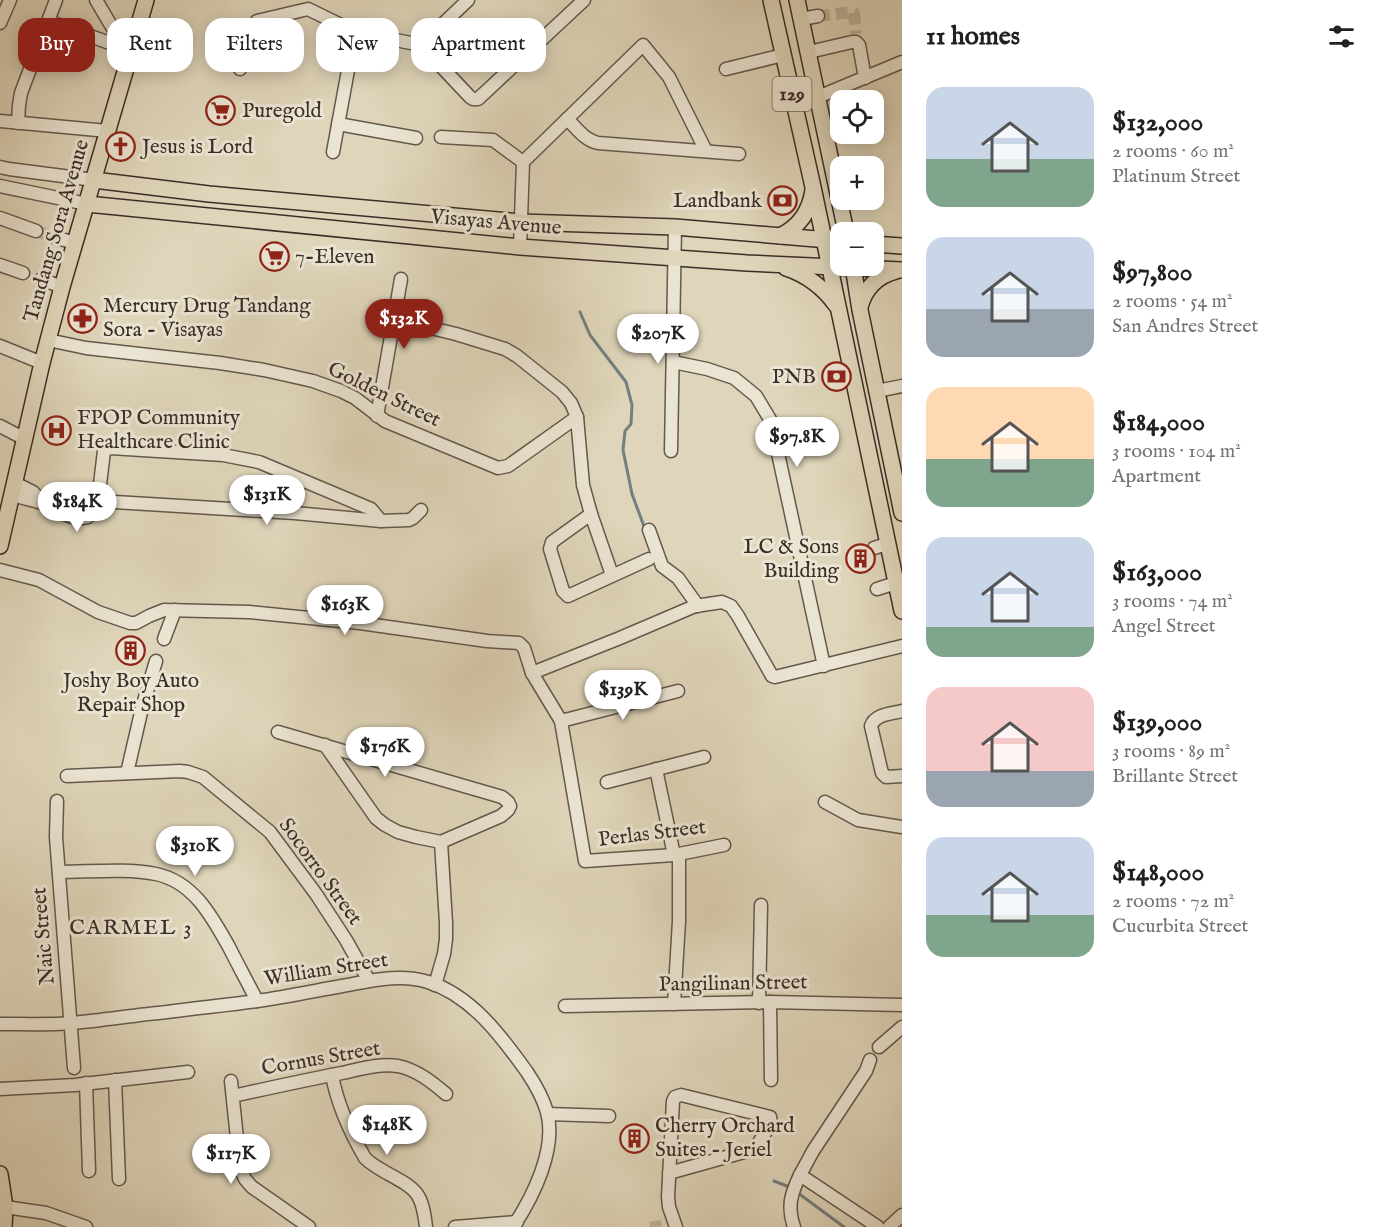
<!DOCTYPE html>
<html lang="en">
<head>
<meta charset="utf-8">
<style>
	:root { --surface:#fff; --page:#f6f6f6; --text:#202124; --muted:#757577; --accent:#8f2418 }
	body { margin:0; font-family:"IM FELL English",serif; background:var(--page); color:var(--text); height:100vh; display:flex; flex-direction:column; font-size:22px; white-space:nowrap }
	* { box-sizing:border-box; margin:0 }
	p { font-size:20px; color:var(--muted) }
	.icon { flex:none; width:33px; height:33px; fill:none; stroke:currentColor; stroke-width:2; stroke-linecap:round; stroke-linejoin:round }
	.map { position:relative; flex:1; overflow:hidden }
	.panel { display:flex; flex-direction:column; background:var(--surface); width:480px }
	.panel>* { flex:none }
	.hud { position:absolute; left:18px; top:18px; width:570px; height:54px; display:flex; gap:12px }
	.fabs { position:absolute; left:830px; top:90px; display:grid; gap:12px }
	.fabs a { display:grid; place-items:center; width:54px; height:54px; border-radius:12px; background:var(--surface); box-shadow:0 3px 15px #0003; font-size:30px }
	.price { position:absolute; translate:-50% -51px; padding:0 14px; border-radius:21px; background:#fff; color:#222; font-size:20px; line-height:39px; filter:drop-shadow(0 2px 3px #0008) }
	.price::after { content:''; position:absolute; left:50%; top:36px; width:18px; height:14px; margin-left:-9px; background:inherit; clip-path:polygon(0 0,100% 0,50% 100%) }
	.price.current { background:var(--accent); color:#fff }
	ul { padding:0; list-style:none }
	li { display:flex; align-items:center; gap:18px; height:150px; padding:0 24px }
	li span { display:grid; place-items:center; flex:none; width:168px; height:120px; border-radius:18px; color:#555 }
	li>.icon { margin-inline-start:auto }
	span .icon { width:72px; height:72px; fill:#fffc; stroke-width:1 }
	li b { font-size:26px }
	h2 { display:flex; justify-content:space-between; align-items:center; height:72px; padding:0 24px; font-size:26px }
	.pill { padding:0 21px; border-radius:18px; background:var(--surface); box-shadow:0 3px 15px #0003; font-size:21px; line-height:54px }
	.pill.current { background:var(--accent); color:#fff }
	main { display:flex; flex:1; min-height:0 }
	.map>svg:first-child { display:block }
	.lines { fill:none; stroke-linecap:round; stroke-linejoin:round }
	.stream { stroke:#72807f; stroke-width:3 }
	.minor-tunnel { stroke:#beb49d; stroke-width:12; stroke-dasharray:12 6; stroke-linecap:butt }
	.minor-casing { stroke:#64584c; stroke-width:15 }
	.major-casing { stroke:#3b2e27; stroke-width:18 }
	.minor { stroke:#eae4d2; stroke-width:12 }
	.major { stroke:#dfd5ba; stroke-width:15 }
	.labels { text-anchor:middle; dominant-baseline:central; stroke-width:6; stroke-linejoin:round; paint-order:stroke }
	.shield { fill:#eae4d2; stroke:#70655a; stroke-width:1.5 }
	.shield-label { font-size:20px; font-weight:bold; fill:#3b2e27 }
	.poi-label { font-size:21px; fill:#3b2e27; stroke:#eae4d2; text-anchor:start }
	.street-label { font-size:21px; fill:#3b2e27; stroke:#eae4d2 }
	.neighbourhood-label { font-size:22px; letter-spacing:1.5px; fill:#3b2e27; stroke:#eae4d2 }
</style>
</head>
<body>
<main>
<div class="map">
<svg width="902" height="1227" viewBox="0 0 902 1227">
	<rect width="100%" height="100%" fill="#dfd5ba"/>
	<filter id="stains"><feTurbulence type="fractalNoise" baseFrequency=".00333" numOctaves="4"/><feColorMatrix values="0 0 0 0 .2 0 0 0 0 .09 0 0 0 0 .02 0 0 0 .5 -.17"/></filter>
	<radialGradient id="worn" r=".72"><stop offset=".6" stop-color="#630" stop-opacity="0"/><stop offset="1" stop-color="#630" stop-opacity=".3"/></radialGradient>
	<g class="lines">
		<g class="stream">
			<polyline points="580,312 590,335 626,382 632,405 631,424 625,431 623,450 632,494 645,529"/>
			<polyline points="774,1181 787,1186"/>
			<polyline points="798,1193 844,1227"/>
		</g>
		<g class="minor-tunnel">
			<polyline points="818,16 852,12 854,13 856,34"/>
			<polyline points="36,231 54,237"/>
			<polyline points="655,1221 656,1227"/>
		</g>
		<defs>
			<g id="minor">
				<polyline points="96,0 125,49"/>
				<polyline points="801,19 818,16"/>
				<polyline points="48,21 132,51"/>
				<polyline points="0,23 10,0"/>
				<polyline points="421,45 468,0"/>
				<polyline points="809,52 852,42 856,42 859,45 865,78"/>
				<polyline points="240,69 257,21 308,9 355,32"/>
				<polyline points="726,69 783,55"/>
				<polyline points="818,97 902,62"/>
				<path d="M567,119C577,128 584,140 598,143L739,154"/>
				<polyline points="0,121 108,131"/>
				<polyline points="18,123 19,105 21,93 56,0"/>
				<polyline points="338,124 416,138"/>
				<polyline points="441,137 493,140 523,162"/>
				<polyline points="333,152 355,32 421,45 470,97 473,99 478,99 584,0"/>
				<polyline points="0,167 9,169 94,180"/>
				<polyline points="0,186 87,204"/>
				<polyline points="0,218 36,231"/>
				<polyline points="54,237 75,243"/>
				<polyline points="520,247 523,162 643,45 669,77 706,151"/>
				<polyline points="0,265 23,273"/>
				<polyline points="41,279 62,287"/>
				<polyline points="394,319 456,334 505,349 517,356 562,392 571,403 577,417 583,485 591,514 612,575"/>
				<polyline points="48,340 86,348 220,363 264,370 313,381 341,391 355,398 385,421 498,468 508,466 577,417"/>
				<polyline points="0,346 42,363"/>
				<polyline points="673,362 707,369 734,378 756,396 771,421 824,666"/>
				<polyline points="877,391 902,386"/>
				<polyline points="377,416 401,279"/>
				<polyline points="0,426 25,439"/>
				<polyline points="671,451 675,227"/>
				<polyline points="15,483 33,492 43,503"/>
				<path d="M13,495C22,498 32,500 42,503C57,508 70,522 88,517L98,501L104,451L110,448L223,455L259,462L371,509L381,521"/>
				<polyline points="98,501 295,513 381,521 409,520 413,518 421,510"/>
				<polyline points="591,514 552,542 550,549 563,591 568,596 649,559"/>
				<polyline points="649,530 662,566 678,578 698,606"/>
				<polyline points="874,548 887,544"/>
				<polyline points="0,570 39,580 98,612 130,623 136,623 149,616 164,610 249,612 360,623 487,641 519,643 524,648 532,673 561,721 585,861 674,855 724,845"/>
				<polyline points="877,589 896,583"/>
				<polyline points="164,639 175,610"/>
				<polyline points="532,673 620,638 695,606 722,602 731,606 738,616 772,676 775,677 902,646"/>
				<path d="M902,711C891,714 875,714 871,726L882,773L886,777L902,776"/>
				<polyline points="561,721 678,691"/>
				<polyline points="278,732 502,797 508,802 510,806 508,810 501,816 441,842 416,837 398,832 385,825 376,818 325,745"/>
				<polyline points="656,769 674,855"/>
				<polyline points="127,773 142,708 156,661"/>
				<polyline points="67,776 180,771 188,772 203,777 270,832 316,894 346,940 369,981"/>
				<polyline points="607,782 704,757"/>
				<polyline points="57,801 56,837 74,1068"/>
				<polyline points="825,802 858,820 902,827"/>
				<path d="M59,872C90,872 126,868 156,874C194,882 212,917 229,947C238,965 248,983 257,1001"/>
				<polyline points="435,985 444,954 446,939 446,923 441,842"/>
				<polyline points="770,1002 771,1080"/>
				<polyline points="759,1003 761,905"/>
				<polyline points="674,1004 679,921 679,854"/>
				<polyline points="565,1006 770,1002 902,1005"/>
				<path d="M0,1024C24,1024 49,1025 73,1023C104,1020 136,1015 167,1012C197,1008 228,1005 257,1001C286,997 314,991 342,986C370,981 400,973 428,982C471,995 502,1037 527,1072C535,1084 543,1098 547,1112C557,1149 533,1197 513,1227"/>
				<polyline points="879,1047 902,1027"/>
				<polyline points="870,1060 866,1071 813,1151 800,1175 878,1227"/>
				<path d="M332,1075C337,1104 350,1132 365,1158C371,1164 378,1168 385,1172C416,1189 422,1191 426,1227"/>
				<polyline points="115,1080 119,1179"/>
				<polyline points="231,1081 240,1167 245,1179 252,1187 309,1227"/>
				<polyline points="86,1083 89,1171"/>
				<polyline points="0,1089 75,1085 188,1072"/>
				<path d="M233,1096C269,1088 306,1080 342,1073C360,1069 380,1063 398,1066C417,1070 432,1082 446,1094"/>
				<polyline points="548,1114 609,1116"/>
				<polyline points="669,1173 755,1149 771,1123 770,1117 681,1095 675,1097 673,1101 668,1197 669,1207 676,1227"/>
				<polyline points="5,1207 46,1213 86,1227"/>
				<polyline points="455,1227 517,1222"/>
				<path d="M794,1227C787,1206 791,1194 800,1175"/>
				<polyline points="889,1227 902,1215"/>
			</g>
			<g id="major">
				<polyline points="771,0 813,187 902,611"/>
				<polyline points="797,0 846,232"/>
				<polyline points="94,180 209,194 521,222 675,227 840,241"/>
				<polyline points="87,204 520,247 747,263 902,270"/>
				<path d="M780,236C799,227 810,211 813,190"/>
				<polyline points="873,244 902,246"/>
				<polyline points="853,266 860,310 902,513"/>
				<path d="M786,268C807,275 823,287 836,305"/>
				<path d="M860,307C865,288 877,276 896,271"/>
				<polyline points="0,546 42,363 62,287 146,0"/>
				<polyline points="0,1174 5,1207 4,1227"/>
			</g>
		</defs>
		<use href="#minor" class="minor-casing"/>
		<use href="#major" class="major-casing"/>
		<use href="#minor" class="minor"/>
		<use href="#major" class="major"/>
	</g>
	<defs>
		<symbol id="supermarket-ring" viewBox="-11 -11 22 22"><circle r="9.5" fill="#eae4d2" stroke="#8f2418" stroke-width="1.5"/><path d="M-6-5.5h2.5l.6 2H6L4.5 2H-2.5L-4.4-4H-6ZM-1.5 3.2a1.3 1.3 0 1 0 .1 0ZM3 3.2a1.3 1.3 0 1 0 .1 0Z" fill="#8f2418"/></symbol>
		<symbol id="church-ring" viewBox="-11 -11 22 22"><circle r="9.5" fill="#eae4d2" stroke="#8f2418" stroke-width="1.5"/><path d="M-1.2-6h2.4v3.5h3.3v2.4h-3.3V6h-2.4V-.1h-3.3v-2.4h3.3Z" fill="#8f2418"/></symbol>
		<symbol id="bank-ring" viewBox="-11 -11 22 22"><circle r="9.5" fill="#eae4d2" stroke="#8f2418" stroke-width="1.5"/><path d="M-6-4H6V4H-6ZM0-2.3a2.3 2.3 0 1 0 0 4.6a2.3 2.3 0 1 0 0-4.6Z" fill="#8f2418"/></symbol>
		<symbol id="pharmacy-ring" viewBox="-11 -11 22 22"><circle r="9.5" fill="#eae4d2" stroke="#8f2418" stroke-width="1.5"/><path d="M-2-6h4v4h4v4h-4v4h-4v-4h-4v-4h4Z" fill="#8f2418"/></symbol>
		<symbol id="hospital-ring" viewBox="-11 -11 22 22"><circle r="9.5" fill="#eae4d2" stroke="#8f2418" stroke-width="1.5"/><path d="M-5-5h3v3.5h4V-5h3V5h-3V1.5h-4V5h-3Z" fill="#8f2418"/></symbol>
		<symbol id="building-ring" viewBox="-11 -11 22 22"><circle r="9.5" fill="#eae4d2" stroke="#8f2418" stroke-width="1.5"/><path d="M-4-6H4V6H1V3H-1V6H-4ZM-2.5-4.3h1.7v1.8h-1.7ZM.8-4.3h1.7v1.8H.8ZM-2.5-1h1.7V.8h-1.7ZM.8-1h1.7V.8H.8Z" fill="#8f2418"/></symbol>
	</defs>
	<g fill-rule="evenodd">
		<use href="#supermarket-ring" x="204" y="94" width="33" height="33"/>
		<use href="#church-ring" x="104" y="130" width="33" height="33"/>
		<use href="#bank-ring" x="766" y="184" width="33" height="33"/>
		<use href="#supermarket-ring" x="258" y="240" width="33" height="33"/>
		<use href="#pharmacy-ring" x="66" y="302" width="33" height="33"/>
		<use href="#bank-ring" x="820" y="360" width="33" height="33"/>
		<use href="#hospital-ring" x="40" y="414" width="33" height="33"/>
		<use href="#building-ring" x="844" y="542" width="33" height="33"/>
		<use href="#building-ring" x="114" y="634" width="33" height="33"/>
		<use href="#building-ring" x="618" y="1122" width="33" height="33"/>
	</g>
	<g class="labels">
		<rect class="shield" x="772.5" y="77" width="39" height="34" rx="4.5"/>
		<g class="shield-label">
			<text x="792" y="94">129</text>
		</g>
		<g class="poi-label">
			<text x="242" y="111">Puregold</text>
			<text x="142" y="147">Jesus is Lord</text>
			<text x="762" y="201" text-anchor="end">Landbank</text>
			<text x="295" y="257">7-Eleven</text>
			<text x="103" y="306">Mercury Drug Tandang<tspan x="103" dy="24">Sora - Visayas</tspan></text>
			<text x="816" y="377" text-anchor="end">PNB</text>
			<text x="77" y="418">FPOP Community<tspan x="77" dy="24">Healthcare Clinic</tspan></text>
			<text x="839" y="547" text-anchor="end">LC &amp; Sons<tspan x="839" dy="24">Building</tspan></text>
			<text x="131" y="681" text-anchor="middle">Joshy Boy Auto<tspan x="131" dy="24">Repair Shop</tspan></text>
			<text x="655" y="1126">Cherry Orchard<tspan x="655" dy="24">Suites - Jeriel</tspan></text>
		</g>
		<g class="street-label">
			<text transform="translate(496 223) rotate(5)">Visayas Avenue</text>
			<text transform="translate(57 231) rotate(-74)">Tandang Sora Avenue</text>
			<text transform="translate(384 395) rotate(26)">Golden Street</text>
			<text transform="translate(652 834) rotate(-7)">Perlas Street</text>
			<text transform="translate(320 872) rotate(54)">Socorro Street</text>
			<text transform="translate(44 936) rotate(-95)">Naic Street</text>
			<text transform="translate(326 970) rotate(-9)">William Street</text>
			<text transform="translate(733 984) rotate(-1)">Pangilinan Street</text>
			<text transform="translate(321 1059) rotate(-10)">Cornus Street</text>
		</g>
		<g class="neighbourhood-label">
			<text x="131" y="928">CARMEL 3</text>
		</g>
	</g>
	<rect width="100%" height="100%" filter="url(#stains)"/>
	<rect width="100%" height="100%" fill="url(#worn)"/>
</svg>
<div class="fabs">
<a><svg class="icon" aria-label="locate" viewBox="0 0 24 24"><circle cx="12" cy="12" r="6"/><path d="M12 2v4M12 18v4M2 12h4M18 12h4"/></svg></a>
<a>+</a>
<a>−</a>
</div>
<b class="price current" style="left:404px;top:350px">$132K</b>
<b class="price" style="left:658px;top:365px">$207K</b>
<b class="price" style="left:797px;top:468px">$97.8K</b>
<b class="price" style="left:267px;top:526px">$131K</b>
<b class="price" style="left:77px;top:533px">$184K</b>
<b class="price" style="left:345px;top:636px">$163K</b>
<b class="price" style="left:623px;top:721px">$139K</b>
<b class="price" style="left:385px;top:778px">$176K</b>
<b class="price" style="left:195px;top:877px">$310K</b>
<b class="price" style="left:387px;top:1156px">$148K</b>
<b class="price" style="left:231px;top:1185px">$117K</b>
<div class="hud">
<a class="pill current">Buy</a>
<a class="pill">Rent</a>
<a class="pill">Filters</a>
<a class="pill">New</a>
<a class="pill">Apartment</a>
</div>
</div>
<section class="panel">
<h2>11 homes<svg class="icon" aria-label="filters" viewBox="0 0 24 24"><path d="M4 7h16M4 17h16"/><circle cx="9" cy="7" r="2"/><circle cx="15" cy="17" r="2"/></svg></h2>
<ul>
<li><span style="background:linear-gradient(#c9d6e8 60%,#7fa58c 0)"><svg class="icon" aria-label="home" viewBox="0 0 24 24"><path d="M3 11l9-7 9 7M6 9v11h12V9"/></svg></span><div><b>$132,000</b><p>2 rooms · 60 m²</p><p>Platinum Street</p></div></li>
<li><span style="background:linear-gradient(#c9d6e8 60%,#9aa5b1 0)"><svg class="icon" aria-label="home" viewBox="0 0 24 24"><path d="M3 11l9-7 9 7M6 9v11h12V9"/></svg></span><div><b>$97,800</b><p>2 rooms · 54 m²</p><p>San Andres Street</p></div></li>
<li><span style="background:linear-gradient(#ffd9b3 60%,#7fa58c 0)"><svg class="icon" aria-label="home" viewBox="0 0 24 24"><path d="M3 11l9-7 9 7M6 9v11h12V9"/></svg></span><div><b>$184,000</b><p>3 rooms · 104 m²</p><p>Apartment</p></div></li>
<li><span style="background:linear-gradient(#c9d6e8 75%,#7fa58c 0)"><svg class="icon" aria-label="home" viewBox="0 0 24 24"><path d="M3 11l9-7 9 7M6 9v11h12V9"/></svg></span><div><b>$163,000</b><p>3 rooms · 74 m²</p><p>Angel Street</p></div></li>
<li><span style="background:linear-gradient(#f6c9c9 70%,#9aa5b1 0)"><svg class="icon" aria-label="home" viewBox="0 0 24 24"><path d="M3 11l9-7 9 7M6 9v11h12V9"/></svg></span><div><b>$139,000</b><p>3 rooms · 89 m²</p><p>Brillante Street</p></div></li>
<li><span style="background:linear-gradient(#c9d6e8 65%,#7fa58c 0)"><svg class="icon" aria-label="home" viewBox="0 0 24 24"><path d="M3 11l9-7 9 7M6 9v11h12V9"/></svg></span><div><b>$148,000</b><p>2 rooms · 72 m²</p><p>Cucurbita Street</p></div></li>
</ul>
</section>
</main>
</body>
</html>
